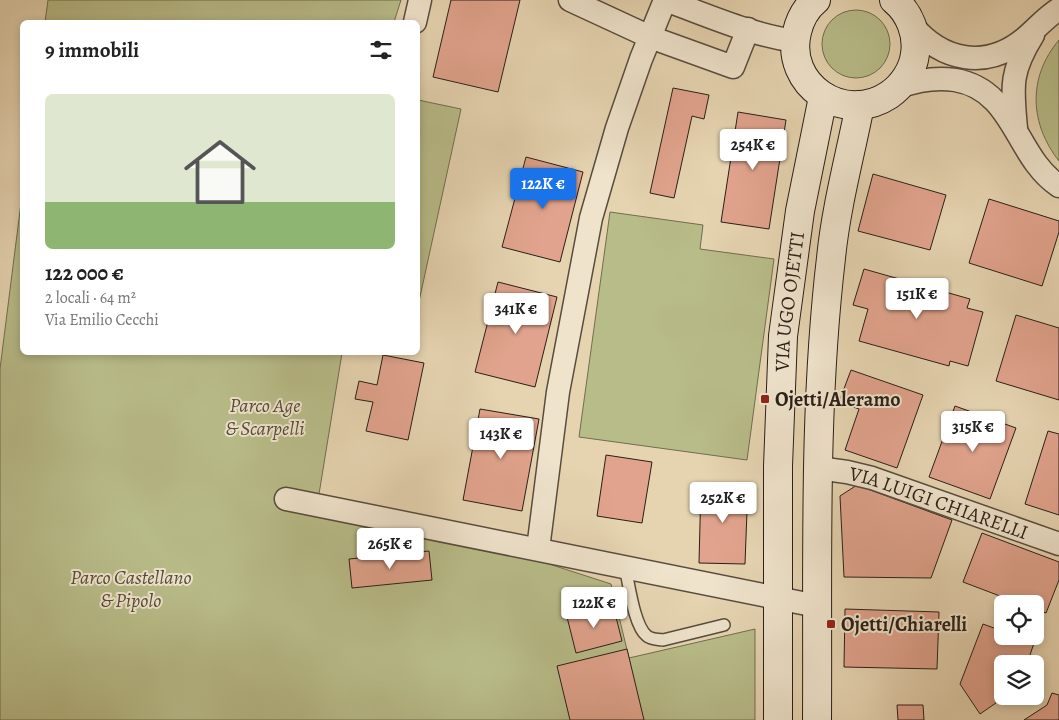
<!DOCTYPE html>
<html lang="it">
<head>
<meta charset="utf-8">
<style>
	:root { --surface:#fff; --page:#f2f2f2; --text:#222; --muted:#767676; --accent:#1a73e8 }
	body { margin:0; font-family:Alegreya,serif; background:var(--page); color:var(--text); height:100vh; display:flex; flex-direction:column; font-size:19px; white-space:nowrap }
	* { box-sizing:border-box; margin:0 }
	p { font-size:16px; color:var(--muted) }
	.icon { flex:none; width:28px; height:28px; fill:none; stroke:currentColor; stroke-width:2; stroke-linecap:round; stroke-linejoin:round }
	.map { position:relative; flex:1; overflow:hidden }
	.sheet { position:absolute; left:20px; top:20px; width:400px; height:335px; display:flex; flex-direction:column; background:var(--surface); border-radius:8px; box-shadow:0 2px 8px #0003 }
	.sheet>* { flex:none }
	.buttons { position:absolute; left:994px; top:595px; display:grid; gap:10px }
	.buttons a { display:grid; place-items:center; width:50px; height:50px; border-radius:8px; background:var(--surface); box-shadow:0 2px 8px #0003; font-size:25px }
	.price { position:absolute; translate:-50% -42px; padding:0 11px; border-radius:5px; background:#fff; color:#222; font-size:16px; line-height:32px; filter:drop-shadow(0 1px 2px #0008) }
	.price::after { content:''; position:absolute; left:50%; top:30px; width:15px; height:11px; margin-left:-8px; background:inherit; clip-path:polygon(0 0,100% 0,50% 100%) }
	.price.selected { background:var(--accent); color:#fff }
	ul { padding:0; list-style:none }
	li { display:grid; align-content:center; gap:10px; height:265px; padding:0 25px }
	li span { display:grid; place-items:center; height:155px; border-radius:8px; color:#555 }
	li>.icon { margin-inline-start:auto }
	span .icon { width:90px; height:90px; fill:#fffc; stroke-width:1 }
	li b { font-size:21px }
	h2 { display:flex; justify-content:space-between; align-items:center; height:60px; padding:0 25px; font-size:21px }
	.map>svg:first-child { display:block }
	.green { fill:#b8bc89; stroke:#706d50 }
	.building { fill:#e1a38d; stroke:#291e18 }
	.lines { fill:none; stroke-linecap:round; stroke-linejoin:round }
	.lane-casing { stroke:#584c3e; stroke-width:14 }
	.street-casing { stroke:#584c3e; stroke-width:25 }
	.secondary-casing { stroke:#291e18; stroke-width:30 }
	.lane { stroke:#efe3cc; stroke-width:11 }
	.street { stroke:#efe3cc; stroke-width:22 }
	.secondary { stroke:#efe3cc; stroke-width:28 }
	.poi-dot { fill:#8f2418; stroke:#efe3cc; stroke-width:2 }
	.labels { text-anchor:middle; dominant-baseline:central; stroke-width:4; stroke-linejoin:round; paint-order:stroke }
	.street-label { font-size:20px; fill:#291e18; stroke:#efe3cc }
	.poi-label { font-size:20px; font-weight:bold; fill:#291e18; stroke:#efe3cc; text-anchor:start }
	.park-label { font-size:20px; font-style:italic; fill:#544d3a; stroke:#efe3cc }
</style>
</head>
<body>
<div class="map">
<svg width="1059" height="720" viewBox="0 0 1059 720">
	<rect width="100%" height="100%" fill="#e6d4b1"/>
	<filter id="stains"><feTurbulence type="fractalNoise" baseFrequency=".004" numOctaves="4"/><feColorMatrix values="0 0 0 0 .2 0 0 0 0 .09 0 0 0 0 .02 0 0 0 .5 -.17"/></filter>
	<radialGradient id="worn" r=".72"><stop offset=".6" stop-color="#630" stop-opacity="0"/><stop offset="1" stop-color="#630" stop-opacity=".3"/></radialGradient>
	<g class="green">
		<polygon points="48,0 401,0 394,22 45,22"/>
		<circle cx="856" cy="44" r="34"/>
		<path d="M1059,40V161C1030,124 1027,78 1059,40Z"/>
		<polygon points="418,100 461,109 418,306"/>
		<polygon points="22,195 22,352 342,353 319,494 287,510 546,563 611,584 629,658 755,629 755,720 0,720 0,369"/>
		<polygon points="610,212 703,225 700,249 774,259 747,460 579,437"/>
	</g>
	<g class="building">
		<polygon points="451,0 520,0 498,92 433,77"/>
		<polygon points="673,88 709,95 704,119 692,116 674,198 650,193"/>
		<polygon points="738,112 786,120 769,229 721,222"/>
		<polygon points="526,157 583,172 560,262 502,247"/>
		<polygon points="873,174 946,195 930,250 858,231"/>
		<polygon points="989,199 1059,221 1059,232 1042,286 969,263"/>
		<polygon points="864,269 970,299 967,308 983,312 968,366 950,361 949,366 859,341 868,309 853,305"/>
		<polygon points="498,282 557,297 535,387 475,372"/>
		<polygon points="1016,315 1059,328 1059,400 996,381"/>
		<polygon points="383,355 424,363 408,440 366,431 373,402 355,399 359,381 377,385"/>
		<polygon points="851,370 923,395 897,468 845,450 859,409 839,402"/>
		<polygon points="955,406 1016,428 990,499 929,477"/>
		<polygon points="480,409 539,419 522,511 463,500"/>
		<polygon points="1048,431 1059,434 1059,515 1025,504"/>
		<polygon points="606,455 652,462 642,523 597,516"/>
		<polygon points="701,484 748,485 745,564 699,563"/>
		<polygon points="857,485 952,520 931,578 844,577 840,496"/>
		<polygon points="982,533 1059,562 1059,580 1046,613 1035,609 1035,604 1021,604 963,582"/>
		<polygon points="429,551 432,580 352,588 349,559"/>
		<polygon points="613,605 622,641 576,653 567,617"/>
		<polygon points="845,609 939,612 937,669 844,667"/>
		<polygon points="983,624 1002,631 1002,636 1016,636 1034,643 1027,664 1002,664 1002,696 1006,696 980,714 960,684"/>
		<polygon points="627,649 644,720 570,720 557,666"/>
		<polygon points="1052,693 1059,695 1059,720 1024,720 1047,705"/>
		<polygon points="897,705 923,705 924,720 898,720"/>
	</g>
	<g class="lines">
		<defs>
			<path id="lane" d="M625,567C629,584 634,626 647,636C652,640 658,639 663,640L724,625"/>
			<g id="street">
				<polyline points="570,0 650,37 733,67 748,29"/>
				<polyline points="415,22 420,0"/>
				<path d="M912,25C942,61 986,70 1024,39C1036,29 1046,17 1059,9"/>
				<path d="M899,87C918,80 935,77 955,80C1015,90 1015,157 1059,186"/>
				<path d="M1016,128C1012,86 1010,72 1033,35"/>
				<path id="s1" d="M818,468L847,472L872,478L1059,544"/>
				<polyline points="286,499 817,606"/>
				<path d="M538,549L558,392L591,218L617,128L641,59L665,0C707,15 751,35 795,41"/>
			</g>
			<g id="secondary">
				<path d="M816,0C806,8 800,19 797,32C784,85 844,125 889,95C902,86 913,71 915,54C918,35 910,13 894,0"/>
				<path id="s2" d="M778,720V466L783,336L800,211L823,97"/>
				<path d="M817,720C818,566 813,411 831,258C836,207 850,156 860,105"/>
			</g>
		</defs>
		<use href="#lane" class="lane-casing"/>
		<use href="#street" class="street-casing"/>
		<use href="#secondary" class="secondary-casing"/>
		<use href="#lane" class="lane"/>
		<use href="#street" class="street"/>
		<use href="#secondary" class="secondary"/>
	</g>
	<g class="poi-dot">
		<rect x="760" y="394" width="10" height="10" rx="2.5"/>
		<rect x="826" y="619" width="10" height="10" rx="2.5"/>
	</g>
	<g class="labels">
		<g class="street-label">
			<text stroke="none"><textPath href="#s2" startOffset="419">VIA UGO OJETTI</textPath></text>
			<text stroke="none"><textPath href="#s1" startOffset="126">VIA LUIGI CHIARELLI</textPath></text>
		</g>
		<g class="poi-label">
			<text x="775" y="399">Ojetti/Aleramo</text>
			<text x="841" y="624">Ojetti/Chiarelli</text>
		</g>
		<g class="park-label">
			<text x="265" y="405">Parco Age<tspan x="265" dy="23">&amp; Scarpelli</tspan></text>
			<text x="131" y="577">Parco Castellano<tspan x="131" dy="23">&amp; Pipolo</tspan></text>
		</g>
	</g>
	<rect width="100%" height="100%" filter="url(#stains)"/>
	<rect width="100%" height="100%" fill="url(#worn)"/>
</svg>
<div class="buttons">
<a><svg class="icon" aria-label="locate" viewBox="0 0 24 24"><circle cx="12" cy="12" r="6"/><path d="M12 2v4M12 18v4M2 12h4M18 12h4"/></svg></a>
<a><svg class="icon" aria-label="layers" viewBox="0 0 24 24"><path d="M12 4l9 5-9 5-9-5zM3 14l9 5 9-5"/></svg></a>
</div>
<b class="price" style="left:753px;top:171px">254K €</b>
<b class="price selected" style="left:543px;top:210px">122K €</b>
<b class="price" style="left:917px;top:320px">151K €</b>
<b class="price" style="left:516px;top:335px">341K €</b>
<b class="price" style="left:973px;top:453px">315K €</b>
<b class="price" style="left:501px;top:460px">143K €</b>
<b class="price" style="left:723px;top:524px">252K €</b>
<b class="price" style="left:390px;top:570px">265K €</b>
<b class="price" style="left:594px;top:629px">122K €</b>
<section class="sheet">
<h2>9 immobili<svg class="icon" aria-label="filters" viewBox="0 0 24 24"><path d="M4 7h16M4 17h16"/><circle cx="9" cy="7" r="2"/><circle cx="15" cy="17" r="2"/></svg></h2>
<ul>
<li><span style="background:linear-gradient(#dfe7d0 70%,#8fb573 0)"><svg class="icon" aria-label="home" viewBox="0 0 24 24"><path d="M3 11l9-7 9 7M6 9v11h12V9"/></svg></span><div><b>122 000 €</b><p>2 locali · 64 m²</p><p>Via Emilio Cecchi</p></div></li>
</ul>
</section>
</div>
</body>
</html>
